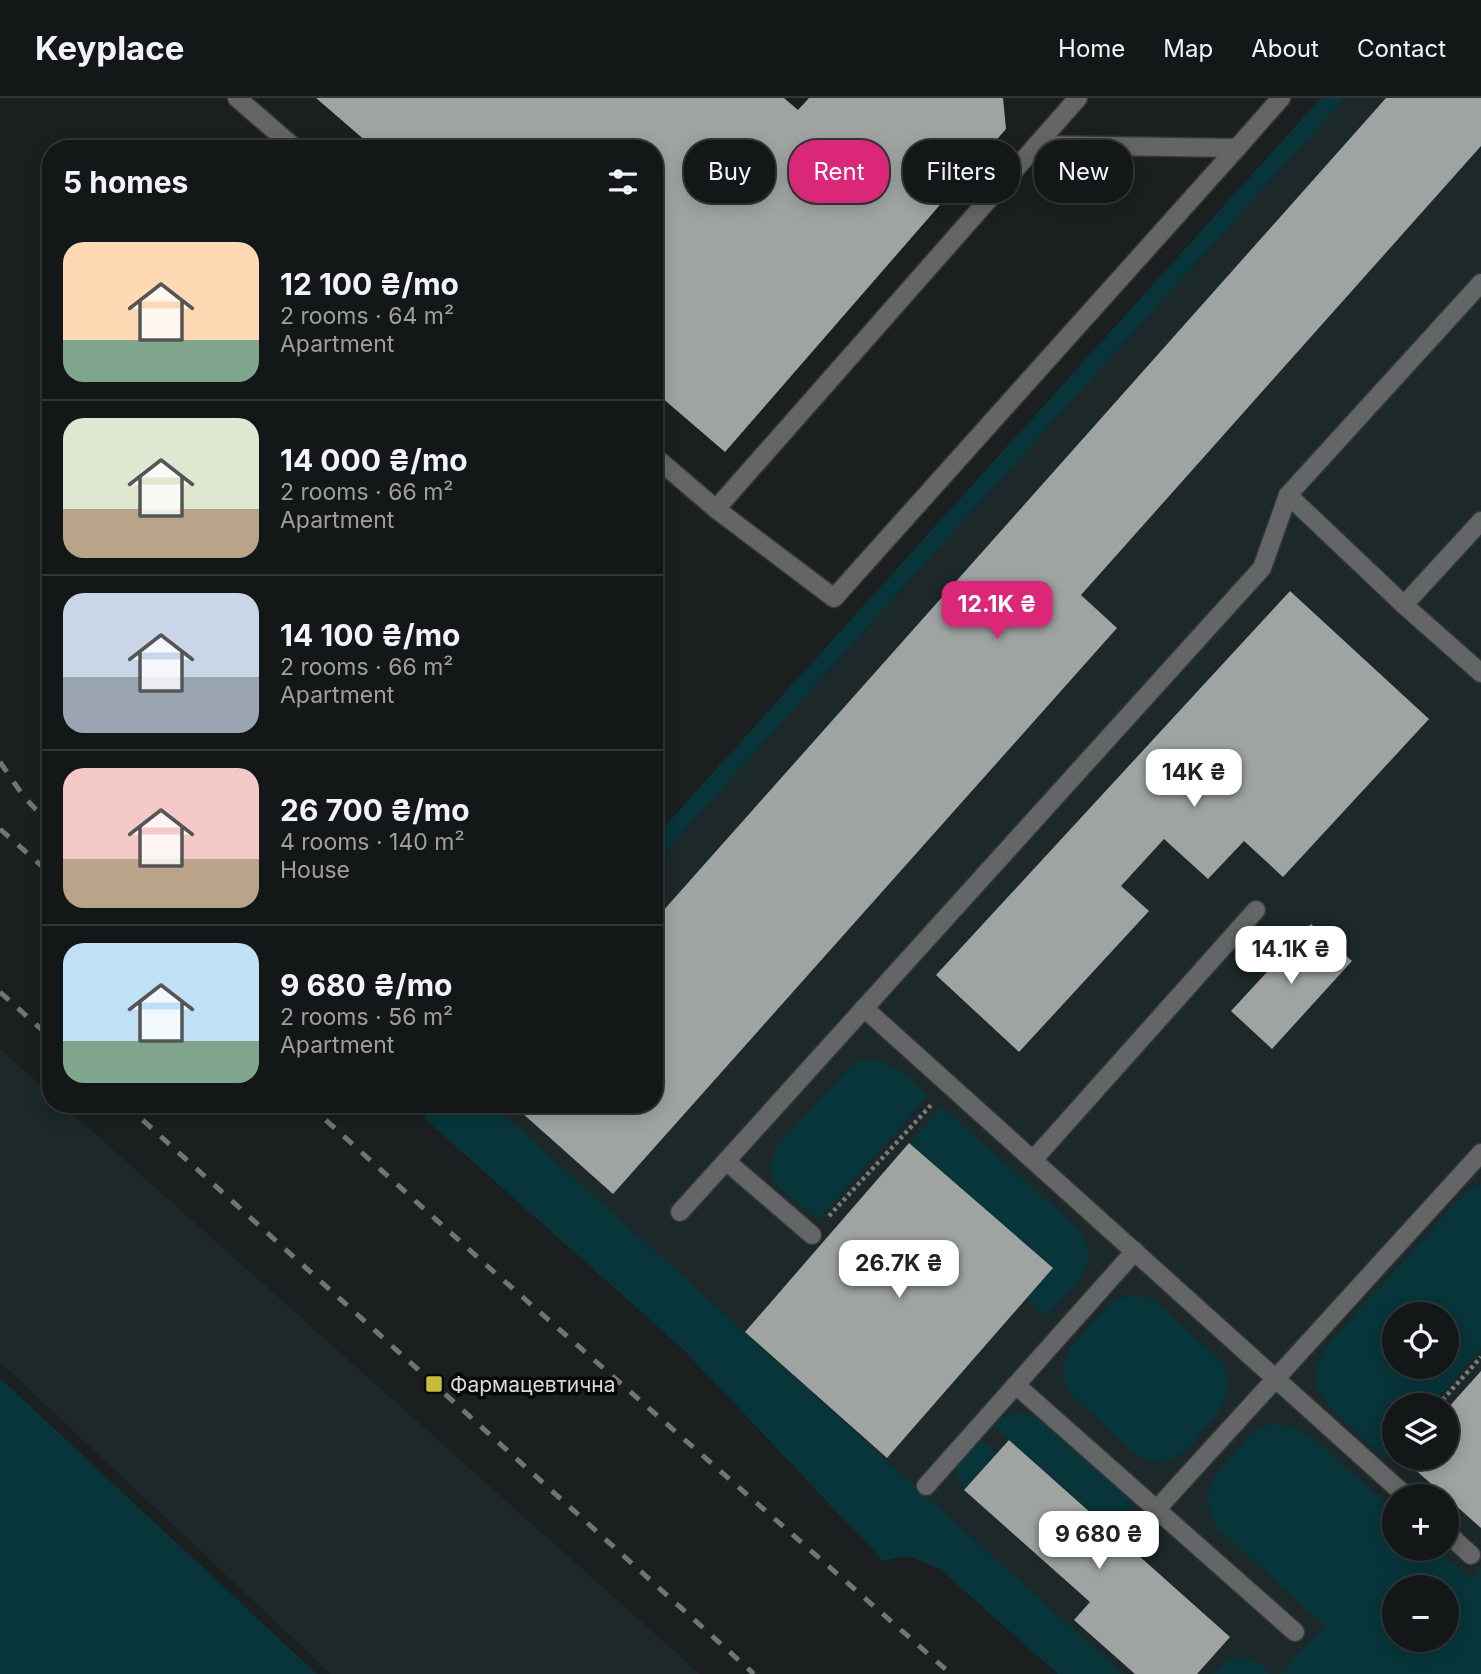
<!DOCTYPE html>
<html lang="en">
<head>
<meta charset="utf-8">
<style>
	:root { --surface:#141717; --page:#1d2020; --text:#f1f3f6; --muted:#9d9fa1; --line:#333636; --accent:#db2777 }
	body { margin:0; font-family:Inter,sans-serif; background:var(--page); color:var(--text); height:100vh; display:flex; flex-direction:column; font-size:26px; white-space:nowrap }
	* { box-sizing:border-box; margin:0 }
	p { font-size:23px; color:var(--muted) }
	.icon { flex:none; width:38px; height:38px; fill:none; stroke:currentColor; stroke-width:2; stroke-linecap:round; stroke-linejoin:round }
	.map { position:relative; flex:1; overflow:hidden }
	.drawer { position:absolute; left:42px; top:42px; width:621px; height:973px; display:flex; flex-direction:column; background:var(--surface); border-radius:28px; box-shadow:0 4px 18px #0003,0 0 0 2px var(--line) }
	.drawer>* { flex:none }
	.hud { position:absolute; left:684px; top:42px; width:665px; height:63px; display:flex; gap:14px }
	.buttons { position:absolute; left:1382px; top:1204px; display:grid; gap:14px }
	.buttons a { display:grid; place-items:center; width:77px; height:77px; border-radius:50%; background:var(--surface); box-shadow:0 4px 18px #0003,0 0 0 2px var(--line); font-size:35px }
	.price { position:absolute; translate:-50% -60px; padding:0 16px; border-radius:14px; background:#fff; color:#222; font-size:23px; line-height:46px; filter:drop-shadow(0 2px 4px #0008) }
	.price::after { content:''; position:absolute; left:50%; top:42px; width:21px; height:16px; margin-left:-10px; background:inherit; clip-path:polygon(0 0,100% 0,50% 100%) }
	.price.current { background:var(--accent); color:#fff }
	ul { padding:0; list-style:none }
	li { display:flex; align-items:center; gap:21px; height:175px; padding:0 21px }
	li+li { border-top:2px solid var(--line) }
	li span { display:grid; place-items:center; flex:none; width:196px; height:140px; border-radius:21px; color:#555 }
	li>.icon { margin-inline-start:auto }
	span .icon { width:84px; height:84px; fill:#fffc; stroke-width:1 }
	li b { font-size:30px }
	h2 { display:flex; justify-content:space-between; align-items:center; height:84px; padding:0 21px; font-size:30px }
	.chip { padding:0 24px; border-radius:28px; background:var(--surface); box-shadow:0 4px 18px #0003,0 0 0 2px var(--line); font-size:24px; line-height:63px }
	.chip.current { background:var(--accent); color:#fff }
	header { display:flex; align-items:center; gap:42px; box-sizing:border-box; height:98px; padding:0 35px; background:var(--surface); border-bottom:2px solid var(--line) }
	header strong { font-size:33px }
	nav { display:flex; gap:38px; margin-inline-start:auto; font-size:24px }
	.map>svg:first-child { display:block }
	.built { fill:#1c2829; fill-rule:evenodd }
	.green { fill:#07353a; fill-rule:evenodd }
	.building { fill:#9fa4a3 }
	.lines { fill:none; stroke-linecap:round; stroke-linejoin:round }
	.minor-casing { stroke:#353939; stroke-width:21 }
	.path { stroke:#787b7b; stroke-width:4.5; stroke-dasharray:3.5 3.5; stroke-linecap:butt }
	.minor { stroke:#636566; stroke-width:18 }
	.rail { stroke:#727575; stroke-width:5; stroke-dasharray:12 12; stroke-linecap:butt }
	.poi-dot { fill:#c7bb3c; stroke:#070809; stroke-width:2.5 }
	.labels { text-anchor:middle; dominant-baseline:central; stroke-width:7; stroke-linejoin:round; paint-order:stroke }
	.poi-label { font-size:21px; fill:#d7dada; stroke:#070809; text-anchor:start }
</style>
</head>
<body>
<header>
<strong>Keyplace</strong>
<nav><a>Home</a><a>Map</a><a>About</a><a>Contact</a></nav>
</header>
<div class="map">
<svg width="1481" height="1576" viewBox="0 0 1481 1576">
	<rect width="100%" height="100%" fill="#1b1f1f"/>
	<g class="built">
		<path d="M1345,0H1481V1576H1058L940,1471L907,1458L883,1463L684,1252L424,1020L436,1006H654L655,765ZM1395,1216H1447V1269H1395ZM1395,1307H1447V1360H1395ZM1395,1398H1447V1451H1395ZM1395,1489H1447V1542H1395Z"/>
		<polygon points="0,951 51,996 51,1006 62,1006 700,1576 331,1576 0,1264"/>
	</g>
	<g class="green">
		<polygon points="1321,0 1345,0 655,765 655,739"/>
		<polygon points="876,961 900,972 928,998 818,1122 775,1086 769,1069 777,1048 854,965"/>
		<polygon points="436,1006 492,1006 1123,1576 1058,1576 940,1471 907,1458 883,1463 684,1252 424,1020"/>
		<path d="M942,1009L1078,1130C1081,1136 1087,1143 1088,1150C1093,1177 1063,1200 1046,1218L1027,1200L1053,1170L909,1045Z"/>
		<path d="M1481,1085V1251L1431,1307H1395V1347L1385,1359C1367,1342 1318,1306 1316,1283C1315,1269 1321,1259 1327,1247L1467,1093ZM1395,1216H1447V1269H1395Z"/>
		<polygon points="1134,1197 1154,1202 1223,1265 1228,1283 1225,1301 1219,1314 1183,1355 1167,1364 1148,1363 1133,1354 1070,1296 1064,1282 1064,1265 1071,1248 1113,1202"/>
		<polygon points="0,1280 317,1576 0,1576"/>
		<polygon points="1022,1315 1036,1317 1049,1325 1126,1398 1131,1407 1128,1418 1112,1433 994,1328 1007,1317"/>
		<path d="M1271,1326L1292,1329L1314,1341L1395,1413V1451H1438L1471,1481L1481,1470V1576H1280L1325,1528L1215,1428L1208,1406L1209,1391L1217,1375L1255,1331ZM1395,1489H1447V1542H1395Z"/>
		<polygon points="980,1340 996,1355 964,1392 955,1373 958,1363"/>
		<polygon points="1243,1559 1260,1566 1271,1576 1213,1576 1227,1562"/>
	</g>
	<g class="building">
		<polygon points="316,0 784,0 798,12 809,0 1003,0 1006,31 725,354 654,293 654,51 375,51"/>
		<polygon points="1386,0 1481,0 1481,48 1081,497 1117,530 613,1096 512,1006 654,1006 654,823"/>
		<polygon points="1290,493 1429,621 1283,779 1244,743 1208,781 1164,741 1121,788 1149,813 1019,954 936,877"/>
		<polygon points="1311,826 1352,863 1272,951 1231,913"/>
		<polygon points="909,1045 1053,1170 887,1360 745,1234"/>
		<polygon points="1481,1273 1481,1430 1402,1360 1447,1360 1447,1311"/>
		<polygon points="1009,1342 1230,1539 1197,1576 1135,1576 1074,1522 1090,1504 964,1392"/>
	</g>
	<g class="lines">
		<defs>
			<g id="minor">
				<polyline points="237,0 296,51"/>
				<polyline points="1037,47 1237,50 1281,0"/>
				<polyline points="654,358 716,411 1078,0"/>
				<polyline points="1288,397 1404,507 1481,575"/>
				<polyline points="716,411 834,500 1237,50"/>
				<polyline points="1404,507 1481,423"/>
				<polyline points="864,910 1406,1398"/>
				<polyline points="1033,1062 1256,812"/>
				<polyline points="726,1063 812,1137"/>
				<polyline points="680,1114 1262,470 1288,397 1481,185"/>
				<polyline points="1016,1287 1295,1534"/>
				<polyline points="926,1388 1135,1153"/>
				<polyline points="1156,1412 1481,1055"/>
				<polyline points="1447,1435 1471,1457"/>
			</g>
		</defs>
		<use href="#minor" class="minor-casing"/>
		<g class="path">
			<polyline points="829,1118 932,1006"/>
			<polyline points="1438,1307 1481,1259"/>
		</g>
		<use href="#minor" class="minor"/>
		<g class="rail">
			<polyline points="0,664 24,699 51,727"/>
			<polyline points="0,731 51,776"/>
			<polyline points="0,894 51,940"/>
			<polyline points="125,1006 754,1576"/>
			<polyline points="308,1006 493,1173 951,1576"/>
		</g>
	</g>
	<rect class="poi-dot" x="425" y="1277" width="18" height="18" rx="3.5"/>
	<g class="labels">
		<g class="poi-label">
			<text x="450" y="1286">Фармацевтична</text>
		</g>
	</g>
</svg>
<div class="buttons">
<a><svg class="icon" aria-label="locate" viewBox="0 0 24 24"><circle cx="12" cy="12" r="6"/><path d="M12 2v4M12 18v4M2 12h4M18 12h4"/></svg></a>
<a><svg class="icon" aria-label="layers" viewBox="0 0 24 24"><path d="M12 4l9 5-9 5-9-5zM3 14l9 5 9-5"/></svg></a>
<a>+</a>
<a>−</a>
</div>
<b class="price current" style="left:997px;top:543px">12.1K ₴</b>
<b class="price" style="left:1194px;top:711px">14K ₴</b>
<b class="price" style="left:1291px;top:888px">14.1K ₴</b>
<b class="price" style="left:899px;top:1202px">26.7K ₴</b>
<b class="price" style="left:1099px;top:1473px">9 680 ₴</b>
<div class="hud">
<a class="chip">Buy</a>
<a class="chip current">Rent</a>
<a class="chip">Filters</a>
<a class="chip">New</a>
</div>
<section class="drawer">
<h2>5 homes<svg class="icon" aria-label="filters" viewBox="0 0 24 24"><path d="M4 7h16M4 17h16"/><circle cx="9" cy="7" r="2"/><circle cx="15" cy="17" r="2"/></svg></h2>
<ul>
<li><span style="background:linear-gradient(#ffd9b3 70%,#7fa58c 0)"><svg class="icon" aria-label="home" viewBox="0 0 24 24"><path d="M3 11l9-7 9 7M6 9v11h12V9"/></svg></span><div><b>12 100 ₴/mo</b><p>2 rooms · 64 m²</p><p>Apartment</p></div></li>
<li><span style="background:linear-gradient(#dfe7d0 65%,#b9a48a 0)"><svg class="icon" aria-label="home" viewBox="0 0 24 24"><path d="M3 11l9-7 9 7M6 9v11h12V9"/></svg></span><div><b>14 000 ₴/mo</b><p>2 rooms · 66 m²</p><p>Apartment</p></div></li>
<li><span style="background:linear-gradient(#c9d6e8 60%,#9aa5b1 0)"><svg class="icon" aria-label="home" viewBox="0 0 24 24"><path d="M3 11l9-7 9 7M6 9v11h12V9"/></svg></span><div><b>14 100 ₴/mo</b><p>2 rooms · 66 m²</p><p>Apartment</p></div></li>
<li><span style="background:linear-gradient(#f6c9c9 65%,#b9a48a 0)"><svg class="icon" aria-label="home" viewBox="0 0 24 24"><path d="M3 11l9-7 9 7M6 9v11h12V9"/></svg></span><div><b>26 700 ₴/mo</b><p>4 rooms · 140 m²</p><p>House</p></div></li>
<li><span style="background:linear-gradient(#bfe0f5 70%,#7fa58c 0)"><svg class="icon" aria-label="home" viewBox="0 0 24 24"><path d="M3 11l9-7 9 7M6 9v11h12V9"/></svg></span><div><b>9 680 ₴/mo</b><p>2 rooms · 56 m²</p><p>Apartment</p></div></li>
</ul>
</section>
</div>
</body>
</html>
